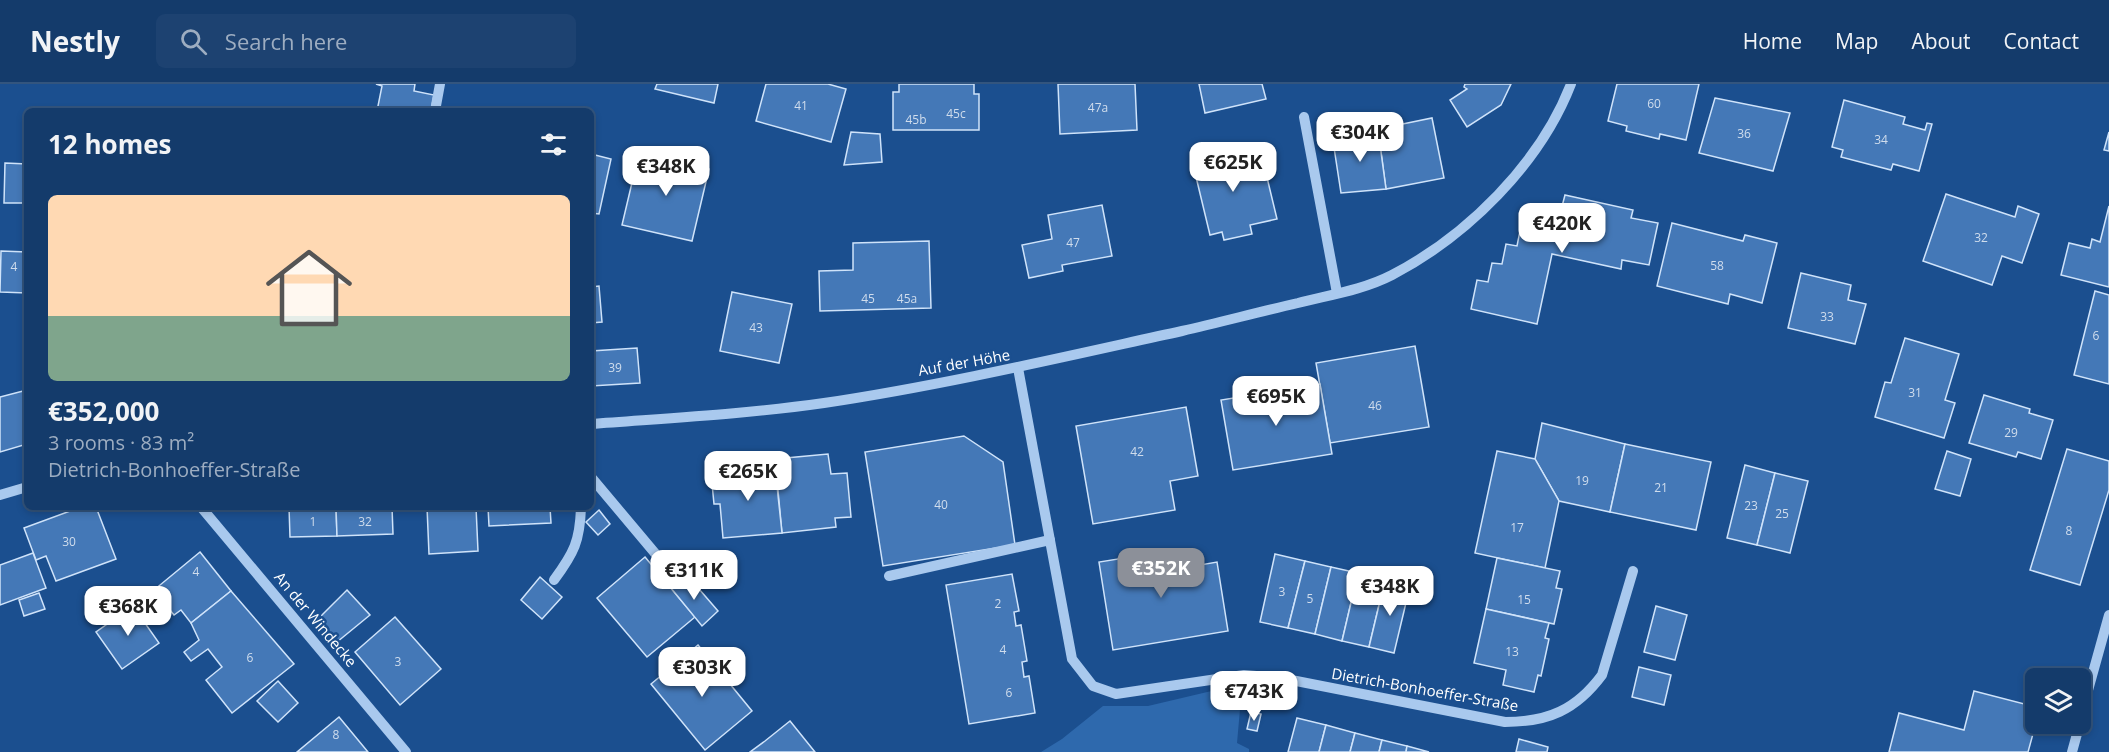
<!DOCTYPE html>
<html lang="en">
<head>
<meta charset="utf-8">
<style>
	:root { --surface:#143b6b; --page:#1d4271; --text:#f1f3f6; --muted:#9dadc1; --line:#33557e; --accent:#8c9099 }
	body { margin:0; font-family:"Open Sans",sans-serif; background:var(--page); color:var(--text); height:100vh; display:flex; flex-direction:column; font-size:22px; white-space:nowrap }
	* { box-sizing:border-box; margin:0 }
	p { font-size:20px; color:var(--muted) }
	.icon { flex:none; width:33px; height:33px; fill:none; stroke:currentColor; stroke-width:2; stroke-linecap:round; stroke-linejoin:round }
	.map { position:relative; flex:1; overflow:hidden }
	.side { position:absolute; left:24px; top:24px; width:570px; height:402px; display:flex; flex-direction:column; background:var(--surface); border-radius:9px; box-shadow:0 3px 9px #0003,0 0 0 2px var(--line) }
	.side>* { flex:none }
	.buttons { position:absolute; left:2025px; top:584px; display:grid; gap:12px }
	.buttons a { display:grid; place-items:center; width:66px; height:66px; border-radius:9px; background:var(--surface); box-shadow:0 3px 9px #0003,0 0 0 2px var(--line); font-size:30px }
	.price { position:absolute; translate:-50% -51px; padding:0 14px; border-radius:12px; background:#fff; color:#222; font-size:20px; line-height:39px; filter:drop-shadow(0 2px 3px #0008) }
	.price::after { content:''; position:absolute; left:50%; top:36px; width:18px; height:14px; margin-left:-9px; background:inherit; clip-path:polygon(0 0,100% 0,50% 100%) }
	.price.current { background:var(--accent); color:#fff }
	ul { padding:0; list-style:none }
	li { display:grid; align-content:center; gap:12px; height:318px; padding:0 24px }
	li+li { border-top:2px solid var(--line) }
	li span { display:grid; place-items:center; height:186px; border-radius:9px; color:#555 }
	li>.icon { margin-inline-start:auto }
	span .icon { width:108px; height:108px; fill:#fffc; stroke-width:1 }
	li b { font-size:26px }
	h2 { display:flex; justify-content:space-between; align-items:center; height:72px; padding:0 24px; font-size:26px }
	header { display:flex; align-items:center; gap:36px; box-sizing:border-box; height:84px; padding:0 30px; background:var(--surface); border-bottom:2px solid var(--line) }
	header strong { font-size:28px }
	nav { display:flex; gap:33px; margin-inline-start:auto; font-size:21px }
	.search { width:420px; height:54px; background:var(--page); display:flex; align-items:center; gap:15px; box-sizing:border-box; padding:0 21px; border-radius:9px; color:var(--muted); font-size:22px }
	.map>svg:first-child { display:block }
	.green { fill:#2e69ad }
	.building { fill:#4478b7; stroke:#cfe3fa; stroke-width:1.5 }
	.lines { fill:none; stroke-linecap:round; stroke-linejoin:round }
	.minor { stroke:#a9c9ee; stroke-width:10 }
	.labels { text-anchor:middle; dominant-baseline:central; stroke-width:5; stroke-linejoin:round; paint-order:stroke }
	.number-label { font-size:12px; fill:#d0dded }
	.street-label { font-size:15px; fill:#fff; stroke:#1b4f8f }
</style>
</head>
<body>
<header>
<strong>Nestly</strong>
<div class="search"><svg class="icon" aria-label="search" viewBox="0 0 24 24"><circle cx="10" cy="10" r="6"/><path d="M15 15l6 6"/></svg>Search here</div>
<nav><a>Home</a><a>Map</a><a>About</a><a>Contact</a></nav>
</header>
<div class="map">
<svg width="2109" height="668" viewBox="0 0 2109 668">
	<rect width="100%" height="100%" fill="#1b4f8f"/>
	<polygon class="green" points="1242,603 1237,659 1249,665 1249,668 1041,668 1062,655 1103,622 1148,622 1220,605"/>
	<g class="building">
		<polygon points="376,0 415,0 414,7 434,11 431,27 377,27 382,2"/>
		<polygon points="657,0 718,0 714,19 655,5"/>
		<polygon points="766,0 828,0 846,5 831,58 756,37"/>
		<polygon points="899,0 974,0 974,10 979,10 979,46 893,46 893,8 899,8"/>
		<polygon points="1058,0 1135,0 1137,46 1060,50"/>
		<polygon points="1199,0 1262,0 1266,15 1205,29"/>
		<polygon points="1465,0 1511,0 1501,21 1467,43 1450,16 1467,5 1464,3"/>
		<polygon points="1617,0 1699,0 1686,56 1660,50 1659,55 1626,47 1627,42 1608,37"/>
		<polygon points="1715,14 1790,29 1773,87 1699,69"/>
		<polygon points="1844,16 1905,33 1903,40 1925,46 1927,39 1932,40 1919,87 1893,80 1891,86 1841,73 1843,66 1832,63"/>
		<polygon points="1432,34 1444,94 1386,105 1378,45"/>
		<polygon points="1378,46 1386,105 1341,109 1333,57"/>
		<polygon points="851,48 880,50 882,78 844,81"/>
		<polygon points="2109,48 2109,67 2104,66"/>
		<polygon points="1239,61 1247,85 1264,81 1277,135 1250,141 1252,150 1224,156 1222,148 1210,151 1191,72"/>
		<polygon points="639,69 709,85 692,157 622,141"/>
		<polygon points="591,70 611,75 599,130 591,129"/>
		<polygon points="5,79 27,80 27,119 4,119"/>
		<polygon points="1946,110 2015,133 2018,122 2039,130 2022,179 2002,172 1992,201 1923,177"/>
		<polygon points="1565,111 1633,126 1631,134 1658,139 1649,181 1622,176 1621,185 1552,170 1537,240 1471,225 1477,196 1488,198 1492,179 1502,180 1506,160 1517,162 1521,142 1532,144 1536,125 1560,130"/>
		<polygon points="1102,121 1112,172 1062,181 1063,187 1029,194 1022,161 1052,155 1048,131"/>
		<polygon points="2109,122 2109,203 2061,191 2069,159 2090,164 2092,155 2100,158"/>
		<polygon points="1672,139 1743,157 1745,151 1777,159 1762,219 1730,210 1728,220 1657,202"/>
		<polygon points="929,157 931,224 820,227 819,187 853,186 853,159"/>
		<polygon points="1,167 27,168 27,209 0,208"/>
		<polygon points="1801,189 1851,201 1848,216 1866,220 1855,260 1788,244"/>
		<polygon points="599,202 602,238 591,239 591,203"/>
		<polygon points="2095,207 2109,211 2109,300 2074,291"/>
		<polygon points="732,208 792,220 779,279 720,267"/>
		<polygon points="1905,254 1959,270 1945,316 1955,319 1944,354 1875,333 1885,298 1891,299"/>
		<polygon points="1415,262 1429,343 1330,359 1316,279"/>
		<polygon points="637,264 640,299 591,302 591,267"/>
		<polygon points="1320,300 1332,370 1233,386 1221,316"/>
		<polygon points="27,306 27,360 0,368 0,313"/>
		<polygon points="1984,311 2030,325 2029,329 2053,336 2041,375 2018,368 2016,373 1969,359"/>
		<polygon points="1186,323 1198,392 1170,397 1175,426 1093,440 1076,342"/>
		<polygon points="1542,339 1625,360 1610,428 1559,417 1535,375"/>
		<polygon points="964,352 1003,378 1015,461 883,482 865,368"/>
		<polygon points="1625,360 1711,378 1696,446 1610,428"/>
		<polygon points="2067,365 2109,377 2109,406 2080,501 2030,486"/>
		<polygon points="1497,367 1535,375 1559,417 1545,484 1475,469"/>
		<polygon points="1947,367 1971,375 1960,412 1935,405"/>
		<polygon points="828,370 831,390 847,389 851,433 835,434 836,443 782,449 775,375"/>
		<polygon points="1745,381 1775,389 1757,461 1727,454"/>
		<polygon points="775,383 782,449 723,454 720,420 714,420 711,389"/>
		<polygon points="1775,389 1808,397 1790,469 1757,461"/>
		<polygon points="81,423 96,423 116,475 56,497 46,472 36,476 24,444"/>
		<polygon points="289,423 336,423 337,452 290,453"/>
		<polygon points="336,423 392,423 393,450 337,452"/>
		<polygon points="427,423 476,423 478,467 429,470"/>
		<polygon points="488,423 550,423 551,439 489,442"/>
		<polygon points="599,426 610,440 598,451 586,438"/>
		<polygon points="1180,465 1183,484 1217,478 1228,547 1113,566 1099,478"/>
		<polygon points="200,468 231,507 191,539 181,526 174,531 154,506"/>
		<polygon points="33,469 46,504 0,521 0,481"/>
		<polygon points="1275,470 1305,477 1288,544 1260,538"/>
		<polygon points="645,473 695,533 647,573 597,514"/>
		<polygon points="1497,474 1560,487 1556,504 1562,505 1554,540 1486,525"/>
		<polygon points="1305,477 1331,483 1315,550 1288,544"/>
		<polygon points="1331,483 1358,489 1342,557 1315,550"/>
		<polygon points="1358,489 1385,496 1369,563 1342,557"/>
		<polygon points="1012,490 1019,527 1014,528 1016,542 1021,541 1027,577 1022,578 1024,593 1029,592 1035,629 969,640 946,501"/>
		<polygon points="540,493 562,513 542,535 521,516"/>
		<polygon points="1385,496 1410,502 1394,569 1369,563"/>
		<polygon points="666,498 693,498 718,527 702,542"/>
		<polygon points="347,506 370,531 337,558 318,535"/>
		<polygon points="231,507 294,580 232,629 206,596 222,583 208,565 191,577 184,568 199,556 191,539"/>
		<polygon points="39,509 45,525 24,532 19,516"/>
		<polygon points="133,522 159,559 122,585 96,548"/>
		<polygon points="1656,522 1687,531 1675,576 1644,568"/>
		<polygon points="1486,525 1549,539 1545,554 1549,555 1541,592 1538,591 1534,608 1503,601 1506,586 1474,579"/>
		<polygon points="395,533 441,585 400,621 355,568"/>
		<polygon points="698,561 752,627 705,666 651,600"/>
		<polygon points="1639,583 1671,591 1664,621 1632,613"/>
		<polygon points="278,597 298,619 278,638 257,617"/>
		<polygon points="1974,607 2036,623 2036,639 2028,668 1889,668 1899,629 1964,646"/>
		<polygon points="1251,628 1261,630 1257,647 1247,645"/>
		<polygon points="339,633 368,668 297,668"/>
		<polygon points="1297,634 1326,641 1319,668 1288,668"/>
		<polygon points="790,637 815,668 750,668 765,657"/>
		<polygon points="1326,641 1355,649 1350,668 1319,668"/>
		<polygon points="1355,649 1382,656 1379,668 1350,668"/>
		<polygon points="1519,655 1548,663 1547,668 1516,668"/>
		<polygon points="1382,656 1407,662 1406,668 1379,668"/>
		<polygon points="1407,662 1429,668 1406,668"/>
	</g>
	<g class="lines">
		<g class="minor">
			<polyline points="435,27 440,0"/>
			<polyline points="1304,33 1337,209"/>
			<path d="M1018,284L1072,575L1093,602L1116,610L1244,591L1281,594L1505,638C1548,638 1576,626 1602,591L1633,487"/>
			<path d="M591,340C669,334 747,330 824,319C944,301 1063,273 1182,247C1221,238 1259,228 1298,219C1329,211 1363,206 1392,191C1467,152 1540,80 1571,0"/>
			<polyline points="591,393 675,493"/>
			<polyline points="0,411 27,403"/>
			<polyline points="201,423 406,668"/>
			<polyline points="889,492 1050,456"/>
			<path d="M554,496C574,469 580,457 581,423"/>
			<polyline points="2080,635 2109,531"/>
			<polyline points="2072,668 2080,639"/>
		</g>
	</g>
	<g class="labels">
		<g class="number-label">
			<text x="1654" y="19">60</text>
			<text x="801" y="21">41</text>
			<text x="1098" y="23">47a</text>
			<text x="956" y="29">45c</text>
			<text x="916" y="35">45b</text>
			<text x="1744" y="49">36</text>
			<text x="1881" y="55">34</text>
			<text x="1981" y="153">32</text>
			<text x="1073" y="158">47</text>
			<text x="1717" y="181">58</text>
			<text x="14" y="182">4</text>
			<text x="868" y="214">45</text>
			<text x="907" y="214">45a</text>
			<text x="1827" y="232">33</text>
			<text x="756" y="243">43</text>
			<text x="2096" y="251">6</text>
			<text x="615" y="283">39</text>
			<text x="1915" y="308">31</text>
			<text x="1375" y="321">46</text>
			<text x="2011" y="348">29</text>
			<text x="1137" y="367">42</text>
			<text x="1582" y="396">19</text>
			<text x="1661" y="403">21</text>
			<text x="941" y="420">40</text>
			<text x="1751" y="421">23</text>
			<text x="1782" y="429">25</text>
			<text x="313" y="437">1</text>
			<text x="365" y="437">32</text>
			<text x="1517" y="443">17</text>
			<text x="2069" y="446">8</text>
			<text x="69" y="457">30</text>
			<text x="196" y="487">4</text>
			<text x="1282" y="507">3</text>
			<text x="1310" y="514">5</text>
			<text x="1524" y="515">15</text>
			<text x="998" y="519">2</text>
			<text x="1003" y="565">4</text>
			<text x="1512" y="567">13</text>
			<text x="250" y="573">6</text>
			<text x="398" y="577">3</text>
			<text x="1009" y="608">6</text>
			<text x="336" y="650">8</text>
		</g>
		<g class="street-label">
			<text transform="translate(964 278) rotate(-10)">Auf der Höhe</text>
			<text transform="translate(316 535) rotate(50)">An der Windecke</text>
			<text transform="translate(1425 605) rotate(10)">Dietrich-Bonhoeffer-Straße</text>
		</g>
	</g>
</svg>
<div class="buttons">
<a><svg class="icon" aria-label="layers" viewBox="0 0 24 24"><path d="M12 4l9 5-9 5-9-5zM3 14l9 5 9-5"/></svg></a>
</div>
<b class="price" style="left:1360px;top:79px">€304K</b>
<b class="price" style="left:1233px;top:109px">€625K</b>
<b class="price" style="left:666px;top:113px">€348K</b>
<b class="price" style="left:1562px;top:170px">€420K</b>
<b class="price" style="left:1276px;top:343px">€695K</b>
<b class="price" style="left:748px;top:418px">€265K</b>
<b class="price current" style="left:1161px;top:515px">€352K</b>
<b class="price" style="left:694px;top:517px">€311K</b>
<b class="price" style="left:1390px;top:533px">€348K</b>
<b class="price" style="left:128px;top:553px">€368K</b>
<b class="price" style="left:702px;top:614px">€303K</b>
<b class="price" style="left:1254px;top:638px">€743K</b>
<section class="side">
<h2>12 homes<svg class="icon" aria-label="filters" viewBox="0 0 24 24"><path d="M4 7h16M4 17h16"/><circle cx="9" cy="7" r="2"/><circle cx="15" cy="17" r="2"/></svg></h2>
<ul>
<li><span style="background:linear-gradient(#ffd9b3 65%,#7fa58c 0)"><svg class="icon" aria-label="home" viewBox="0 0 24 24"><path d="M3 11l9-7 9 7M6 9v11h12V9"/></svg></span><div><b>€352,000</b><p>3 rooms · 83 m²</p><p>Dietrich-Bonhoeffer-Straße</p></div></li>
</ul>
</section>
</div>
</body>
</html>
